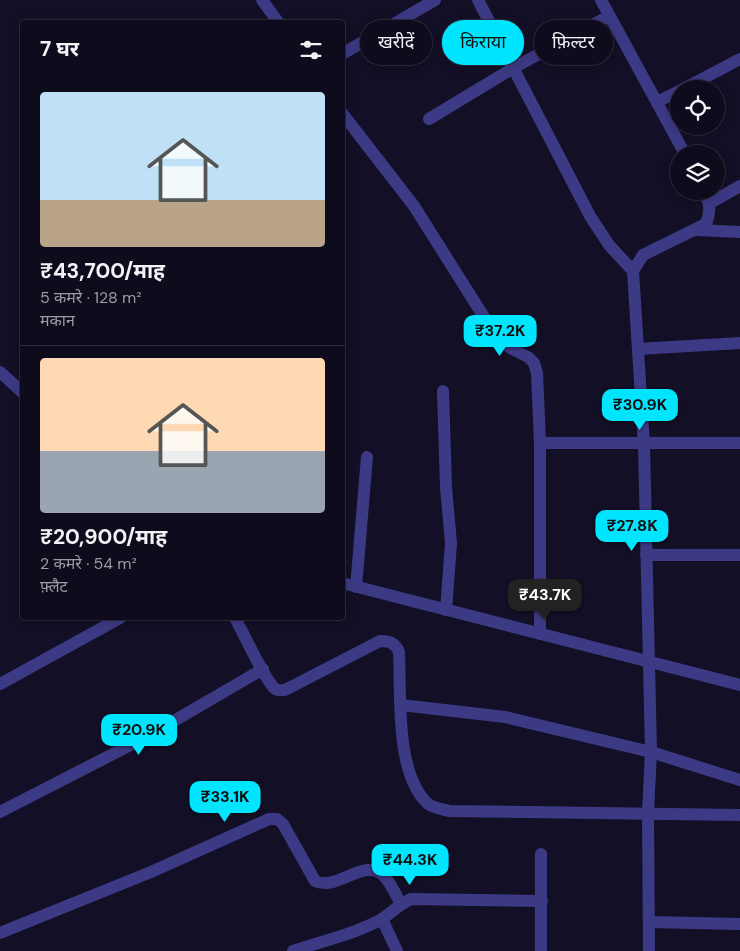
<!DOCTYPE html>
<html lang="hi">
<head>
<meta charset="utf-8">
<style>
	:root { --surface:#0e0b1c; --page:#171425; --text:#f1f3f6; --muted:#9b9ba3; --line:#2e2b3b; --accent:#00e5ff }
	body { margin:0; font-family:"DM Sans","Noto Sans Devanagari",sans-serif; background:var(--page); color:var(--text); height:100vh; display:flex; flex-direction:column; font-size:19px; white-space:nowrap }
	* { box-sizing:border-box; margin:0 }
	p { font-size:16px; color:var(--muted) }
	.icon { flex:none; width:28px; height:28px; fill:none; stroke:currentColor; stroke-width:2; stroke-linecap:round; stroke-linejoin:round }
	.map { position:relative; flex:1; overflow:hidden }
	.details { position:absolute; left:20px; top:20px; width:325px; height:600px; display:flex; flex-direction:column; background:var(--surface); border-radius:5px; box-shadow:0 2px 12px #0003,0 0 0 1px var(--line) }
	.details>* { flex:none }
	.guide { position:absolute; left:360px; top:20px; width:305px; height:45px; display:flex; gap:10px }
	.fabs { position:absolute; left:670px; top:80px; display:grid; gap:10px }
	.fabs a { display:grid; place-items:center; width:55px; height:55px; border-radius:50%; background:var(--surface); box-shadow:0 2px 12px #0003,0 0 0 1px var(--line); font-size:25px }
	.price { position:absolute; translate:-50% -42px; padding:0 11px; border-radius:10px; background:var(--accent); color:#111; font-size:16px; line-height:32px; filter:drop-shadow(0 1px 2px #0008) }
	.price::after { content:''; position:absolute; left:50%; top:30px; width:15px; height:11px; margin-left:-8px; background:inherit; clip-path:polygon(0 0,100% 0,50% 100%) }
	.price.current { background:#222; color:#fff }
	ul { padding:0; list-style:none }
	li { display:grid; align-content:center; gap:10px; height:265px; padding:0 20px }
	li+li { border-top:1px solid var(--line) }
	li span { display:grid; place-items:center; height:155px; border-radius:5px; color:#555 }
	li>.icon { margin-inline-start:auto }
	span .icon { width:90px; height:90px; fill:#fffc; stroke-width:1 }
	li b { font-size:21px }
	h2 { display:flex; justify-content:space-between; align-items:center; height:60px; padding:0 20px; font-size:21px }
	.chip { padding:0 18px; border-radius:22px; background:var(--surface); box-shadow:0 2px 12px #0003,0 0 0 1px var(--line); font-size:18px; line-height:45px }
	.chip.current { background:var(--accent); color:#111 }
	.map>svg:first-child { display:block }
	.lines { fill:none; stroke-linecap:round; stroke-linejoin:round }
	.minor { stroke:#3d3a85; stroke-width:12 }
</style>
</head>
<body>
<div class="map">
<svg width="740" height="951" viewBox="0 0 740 951">
	<rect width="100%" height="100%" fill="#130f26"/>
	<g class="lines">
		<g class="minor">
			<polyline points="262,0 278,22"/>
			<polyline points="478,0 590,216 609,245 633,271"/>
			<polyline points="601,0 685,154"/>
			<polyline points="342,54 435,0"/>
			<polyline points="683,89 740,59"/>
			<polyline points="657,102 679,91"/>
			<polyline points="342,113 414,206 496,336 512,349 528,357 534,363 537,373 540,443 540,634"/>
			<polyline points="429,119 515,67 609,16"/>
			<polyline points="710,203 740,186"/>
			<polyline points="697,230 740,232"/>
			<polyline points="638,349 740,343"/>
			<polyline points="0,372 22,392"/>
			<polyline points="443,391 446,487 451,543 446,610"/>
			<polyline points="540,443 740,443"/>
			<polyline points="646,555 740,555"/>
			<polyline points="342,583 740,685"/>
			<polyline points="356,587 367,457"/>
			<path d="M235,618C243,632 264,678 274,688C277,691 282,690 285,690L380,641C390,641 395,643 399,652C401,695 395,772 427,803C432,808 442,809 449,811L740,815"/>
			<polyline points="0,684 120,618"/>
			<polyline points="401,705 505,717 651,752 740,780"/>
			<polyline points="0,812 148,736 263,669"/>
			<polyline points="382,919 397,951"/>
			<polyline points="649,922 740,924"/>
			<path d="M0,933L151,872L269,819H277L283,824L315,881C337,892 366,855 385,877C391,884 396,895 401,904"/>
			<path d="M293,951C322,941 355,934 382,919C392,912 400,904 411,899L542,901"/>
			<polyline points="541,951 541,854"/>
			<path d="M649,951L648,812L651,752L644,445L633,271L643,255L706,224C711,211 710,203 704,191"/>
		</g>
	</g>
</svg>
<div class="fabs">
<a><svg class="icon" aria-label="locate" viewBox="0 0 24 24"><circle cx="12" cy="12" r="6"/><path d="M12 2v4M12 18v4M2 12h4M18 12h4"/></svg></a>
<a><svg class="icon" aria-label="layers" viewBox="0 0 24 24"><path d="M12 4l9 5-9 5-9-5zM3 14l9 5 9-5"/></svg></a>
</div>
<b class="price" style="left:500px;top:357px">₹37.2K</b>
<b class="price" style="left:640px;top:431px">₹30.9K</b>
<b class="price" style="left:632px;top:552px">₹27.8K</b>
<b class="price current" style="left:545px;top:621px">₹43.7K</b>
<b class="price" style="left:139px;top:756px">₹20.9K</b>
<b class="price" style="left:225px;top:823px">₹33.1K</b>
<b class="price" style="left:410px;top:886px">₹44.3K</b>
<div class="guide">
<a class="chip">खरीदें</a>
<a class="chip current">किराया</a>
<a class="chip">फ़िल्टर</a>
</div>
<section class="details">
<h2>7 घर<svg class="icon" aria-label="filters" viewBox="0 0 24 24"><path d="M4 7h16M4 17h16"/><circle cx="9" cy="7" r="2"/><circle cx="15" cy="17" r="2"/></svg></h2>
<ul>
<li><span style="background:linear-gradient(#bfe0f5 70%,#b9a48a 0)"><svg class="icon" aria-label="home" viewBox="0 0 24 24"><path d="M3 11l9-7 9 7M6 9v11h12V9"/></svg></span><div><b>₹43,700/माह</b><p>5 कमरे · 128 m²</p><p>मकान</p></div></li>
<li><span style="background:linear-gradient(#ffd9b3 60%,#9aa5b1 0)"><svg class="icon" aria-label="home" viewBox="0 0 24 24"><path d="M3 11l9-7 9 7M6 9v11h12V9"/></svg></span><div><b>₹20,900/माह</b><p>2 कमरे · 54 m²</p><p>फ़्लैट</p></div></li>
</ul>
</section>
</div>
</body>
</html>
